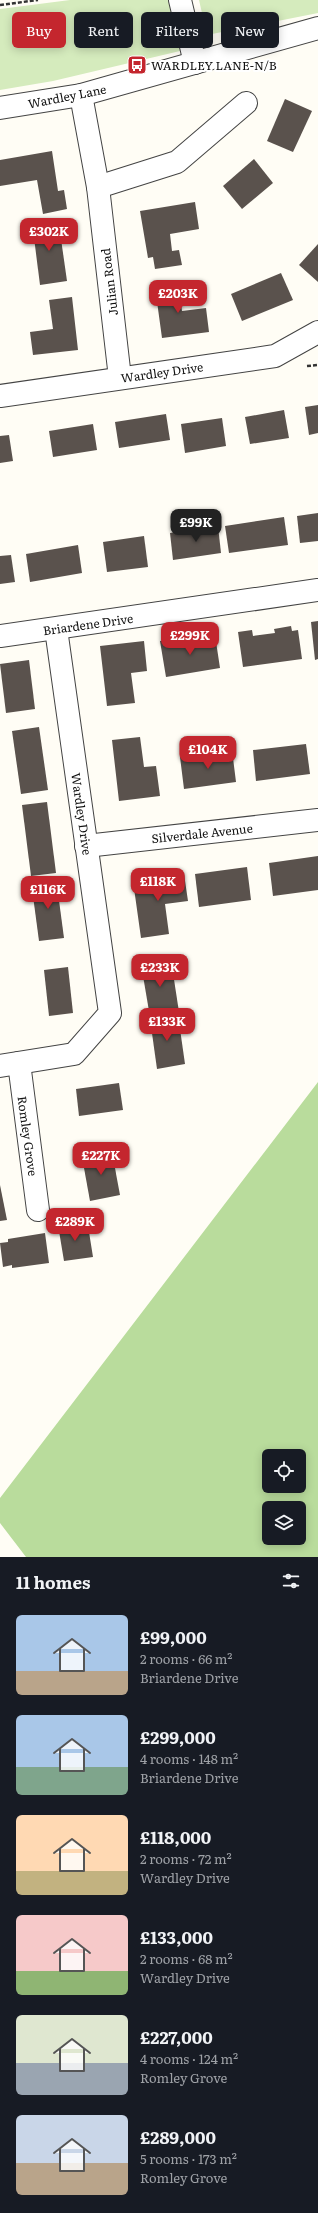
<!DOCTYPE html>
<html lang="en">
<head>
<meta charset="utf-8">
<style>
	:root { --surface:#171b24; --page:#20242c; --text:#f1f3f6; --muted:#9ea1a6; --accent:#c4262e }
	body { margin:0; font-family:Literata,serif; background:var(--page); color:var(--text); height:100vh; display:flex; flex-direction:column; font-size:15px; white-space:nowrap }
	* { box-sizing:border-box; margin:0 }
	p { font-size:13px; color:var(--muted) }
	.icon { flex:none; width:22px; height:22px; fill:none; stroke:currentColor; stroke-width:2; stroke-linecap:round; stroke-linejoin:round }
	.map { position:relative; height:1557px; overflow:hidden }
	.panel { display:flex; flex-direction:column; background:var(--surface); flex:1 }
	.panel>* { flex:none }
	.banner { position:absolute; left:12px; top:12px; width:294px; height:36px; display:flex; gap:8px }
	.controls { position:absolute; left:262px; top:1449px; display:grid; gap:8px }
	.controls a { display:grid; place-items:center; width:44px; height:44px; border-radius:6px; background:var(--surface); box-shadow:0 2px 10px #0003; font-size:20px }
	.price { position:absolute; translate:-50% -34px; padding:0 9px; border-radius:8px; background:var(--accent); color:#fff; font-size:13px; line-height:26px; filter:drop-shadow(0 1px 2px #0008) }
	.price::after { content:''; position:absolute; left:50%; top:24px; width:12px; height:9px; margin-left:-6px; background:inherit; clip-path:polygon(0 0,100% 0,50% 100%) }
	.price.selected { background:#222; color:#fff }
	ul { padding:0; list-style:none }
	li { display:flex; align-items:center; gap:12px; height:100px; padding:0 16px }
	li span { display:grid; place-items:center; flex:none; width:112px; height:80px; border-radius:6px; color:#555 }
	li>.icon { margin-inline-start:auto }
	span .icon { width:48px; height:48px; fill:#fffc; stroke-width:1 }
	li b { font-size:17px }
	h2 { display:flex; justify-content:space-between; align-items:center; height:48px; padding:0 16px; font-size:17px }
	.chip { padding:0 14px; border-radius:6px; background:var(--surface); box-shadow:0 2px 10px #0003; font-size:14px; line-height:36px }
	.chip.selected { background:var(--accent); color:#fff }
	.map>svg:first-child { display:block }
	.green { fill:#d5ebbd }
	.forest { fill:#b9dc9c; fill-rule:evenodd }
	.building { fill:#5a524d }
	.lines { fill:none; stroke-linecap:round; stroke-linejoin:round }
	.minor-casing { stroke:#444; stroke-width:24 }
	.path { stroke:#333; stroke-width:2.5; stroke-dasharray:4 2; stroke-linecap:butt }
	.minor { stroke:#fff; stroke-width:22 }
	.labels { text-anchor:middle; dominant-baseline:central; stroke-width:4; stroke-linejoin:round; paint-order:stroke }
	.poi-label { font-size:12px; fill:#111; stroke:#fff; text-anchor:start }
	.street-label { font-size:12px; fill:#111; stroke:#fff }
</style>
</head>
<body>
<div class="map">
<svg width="318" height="1557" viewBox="0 0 318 1557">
	<rect width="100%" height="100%" fill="#fffdf5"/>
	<g class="green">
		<polygon points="70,0 169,0 180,51 53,81 0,90 0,9"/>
		<polygon points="199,0 318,0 318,13 207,35"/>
	</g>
	<path class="forest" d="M318,1082V1557H26L0,1523V1498ZM269,1456H299V1486H269ZM269,1508H299V1538H269Z"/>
	<g class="building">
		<polygon points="285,99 312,111 293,152 267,141"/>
		<polygon points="52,151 58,191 64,190 67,209 43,214 37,180 0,186 0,160"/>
		<polygon points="254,159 273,183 242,209 223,186"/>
		<polygon points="195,202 199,229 170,234 172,251 179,250 182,265 155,269 153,257 148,258 140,211"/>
		<polygon points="58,218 67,281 40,285 32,222"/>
		<polygon points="318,244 318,282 299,265"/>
		<polygon points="281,273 293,300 242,321 231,294"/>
		<polygon points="178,283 182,311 206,308 209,332 162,338 155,287"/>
		<polygon points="72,297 78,350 33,355 30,332 53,329 49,300"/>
		<polygon points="318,405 318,433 309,435 305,407"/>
		<polygon points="284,410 289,438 250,444 245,417"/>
		<polygon points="166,414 170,440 119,448 115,422"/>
		<polygon points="222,418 226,446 185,453 181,424"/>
		<polygon points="93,424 97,450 53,457 49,431"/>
		<polygon points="9,435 13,461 0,463 0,436"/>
		<polygon points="318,513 318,541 300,543 297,516"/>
		<polygon points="284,517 288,545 229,553 225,526"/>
		<polygon points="218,526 221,553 173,560 170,533"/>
		<polygon points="144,536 148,567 107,572 103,542"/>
		<polygon points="78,545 82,573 30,582 26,554"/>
		<polygon points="11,555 15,582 0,584 0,556"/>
		<polygon points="318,621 318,659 315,660 311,622"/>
		<polygon points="291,626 292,631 298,630 302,659 243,667 238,632 252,630 253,636 275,633 274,629"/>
		<polygon points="215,635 220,668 166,677 160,641 176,639 177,645 202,641 202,637"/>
		<polygon points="144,641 147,671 131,673 135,703 107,706 100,646"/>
		<polygon points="29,660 35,709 6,713 0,664"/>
		<polygon points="39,727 48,790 21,794 12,731"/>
		<polygon points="140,737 144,767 156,766 160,796 119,801 112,740"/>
		<polygon points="306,744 310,774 256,781 253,750"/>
		<polygon points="232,750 236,782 184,789 180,757"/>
		<polygon points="47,802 56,873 31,876 22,805"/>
		<polygon points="318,856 318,890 273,896 269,863"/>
		<polygon points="247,867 251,900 199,907 195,874"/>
		<polygon points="184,874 188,901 165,904 169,934 141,938 133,881"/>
		<polygon points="56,878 64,938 39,941 31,881"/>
		<polygon points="171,960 179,1012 150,1017 141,964"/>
		<polygon points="68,967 73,1013 49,1016 44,970"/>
		<polygon points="178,1015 185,1064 157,1069 150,1019"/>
		<polygon points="119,1083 123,1110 79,1116 76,1089"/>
		<polygon points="112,1152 120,1195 90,1201 82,1157"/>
		<polygon points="0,1185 7,1220 0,1221"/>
		<polygon points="80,1222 81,1233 89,1232 93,1257 64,1261 58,1225"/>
		<polygon points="45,1233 49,1263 12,1268 12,1265 3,1267 0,1243 8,1242 8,1239"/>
	</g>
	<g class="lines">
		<defs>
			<g id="minor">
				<polyline points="180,0 195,63"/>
				<polyline points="81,95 98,187 120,378"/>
				<polyline points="0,108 81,95 318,28"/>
				<polyline points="98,187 177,162 246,103"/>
				<polyline points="0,396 275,356 318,332"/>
				<polyline points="0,636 318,590"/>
				<polyline points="86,846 318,820"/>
				<polyline points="19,1063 38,1210"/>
				<polyline points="0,1066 74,1054 110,1013 56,629"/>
			</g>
		</defs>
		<use href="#minor" class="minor-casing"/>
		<g class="path">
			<polyline points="0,5 38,0"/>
			<polyline points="307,366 318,365"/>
		</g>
		<use href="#minor" class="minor"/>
	</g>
	<defs>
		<symbol id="bus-square" viewBox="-11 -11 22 22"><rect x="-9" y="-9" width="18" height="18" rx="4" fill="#c4262e" stroke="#fff"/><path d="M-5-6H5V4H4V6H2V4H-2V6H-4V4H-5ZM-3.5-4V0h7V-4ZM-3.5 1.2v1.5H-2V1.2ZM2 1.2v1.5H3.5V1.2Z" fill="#fff"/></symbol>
	</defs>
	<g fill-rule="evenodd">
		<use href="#bus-square" x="126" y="54" width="22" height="22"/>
	</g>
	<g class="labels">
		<g class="poi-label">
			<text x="151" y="65">WARDLEY LANE-N/B</text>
		</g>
		<g class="street-label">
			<text transform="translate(67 96) rotate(-11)">Wardley Lane</text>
			<text transform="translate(109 282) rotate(-97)">Julian Road</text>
			<text transform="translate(162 372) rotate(-8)">Wardley Drive</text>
			<text transform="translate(88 624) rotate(-8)">Briardene Drive</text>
			<text transform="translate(82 814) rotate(82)">Wardley Drive</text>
			<text transform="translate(202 833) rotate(-6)">Silverdale Avenue</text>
			<text transform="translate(28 1136) rotate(82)">Romley Grove</text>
		</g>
	</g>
</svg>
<div class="controls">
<a><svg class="icon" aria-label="locate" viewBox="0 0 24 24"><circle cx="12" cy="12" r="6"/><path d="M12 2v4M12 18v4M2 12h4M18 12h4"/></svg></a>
<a><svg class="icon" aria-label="layers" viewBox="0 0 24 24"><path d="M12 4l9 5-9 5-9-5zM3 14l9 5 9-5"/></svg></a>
</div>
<b class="price" style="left:49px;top:252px">£302K</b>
<b class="price" style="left:178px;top:314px">£203K</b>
<b class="price selected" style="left:196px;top:543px">£99K</b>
<b class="price" style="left:190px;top:656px">£299K</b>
<b class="price" style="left:208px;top:770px">£104K</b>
<b class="price" style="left:158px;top:902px">£118K</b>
<b class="price" style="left:48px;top:910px">£116K</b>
<b class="price" style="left:160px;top:988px">£233K</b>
<b class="price" style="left:167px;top:1042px">£133K</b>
<b class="price" style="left:101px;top:1176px">£227K</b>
<b class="price" style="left:75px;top:1242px">£289K</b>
<div class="banner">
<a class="chip selected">Buy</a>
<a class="chip">Rent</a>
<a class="chip">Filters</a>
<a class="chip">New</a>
</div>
</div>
<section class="panel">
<h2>11 homes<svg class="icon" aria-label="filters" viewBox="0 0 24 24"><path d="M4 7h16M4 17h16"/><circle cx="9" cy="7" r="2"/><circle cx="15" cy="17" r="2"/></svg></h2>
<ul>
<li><span style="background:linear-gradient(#a9c7e8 70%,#b9a48a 0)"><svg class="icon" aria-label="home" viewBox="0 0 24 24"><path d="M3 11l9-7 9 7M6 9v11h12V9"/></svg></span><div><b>£99,000</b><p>2 rooms · 66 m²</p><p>Briardene Drive</p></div></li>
<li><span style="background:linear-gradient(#a9c7e8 65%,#7fa58c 0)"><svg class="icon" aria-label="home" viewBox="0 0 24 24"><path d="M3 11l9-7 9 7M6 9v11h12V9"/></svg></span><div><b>£299,000</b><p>4 rooms · 148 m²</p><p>Briardene Drive</p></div></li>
<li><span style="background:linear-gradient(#ffd9b3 70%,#c2b280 0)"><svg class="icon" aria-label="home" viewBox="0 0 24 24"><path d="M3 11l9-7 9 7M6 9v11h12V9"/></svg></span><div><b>£118,000</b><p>2 rooms · 72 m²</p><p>Wardley Drive</p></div></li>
<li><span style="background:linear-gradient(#f6c9c9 70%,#8fb573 0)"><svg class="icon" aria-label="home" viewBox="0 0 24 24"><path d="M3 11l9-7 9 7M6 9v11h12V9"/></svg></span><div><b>£133,000</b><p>2 rooms · 68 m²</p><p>Wardley Drive</p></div></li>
<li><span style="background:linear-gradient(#dfe7d0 60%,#9aa5b1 0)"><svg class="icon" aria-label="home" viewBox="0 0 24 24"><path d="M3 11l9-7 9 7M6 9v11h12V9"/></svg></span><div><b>£227,000</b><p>4 rooms · 124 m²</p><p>Romley Grove</p></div></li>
<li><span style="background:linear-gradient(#c9d6e8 60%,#b9a48a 0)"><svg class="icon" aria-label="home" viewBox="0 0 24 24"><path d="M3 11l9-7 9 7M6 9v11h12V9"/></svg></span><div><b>£289,000</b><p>5 rooms · 173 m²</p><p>Romley Grove</p></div></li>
</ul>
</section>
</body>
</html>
